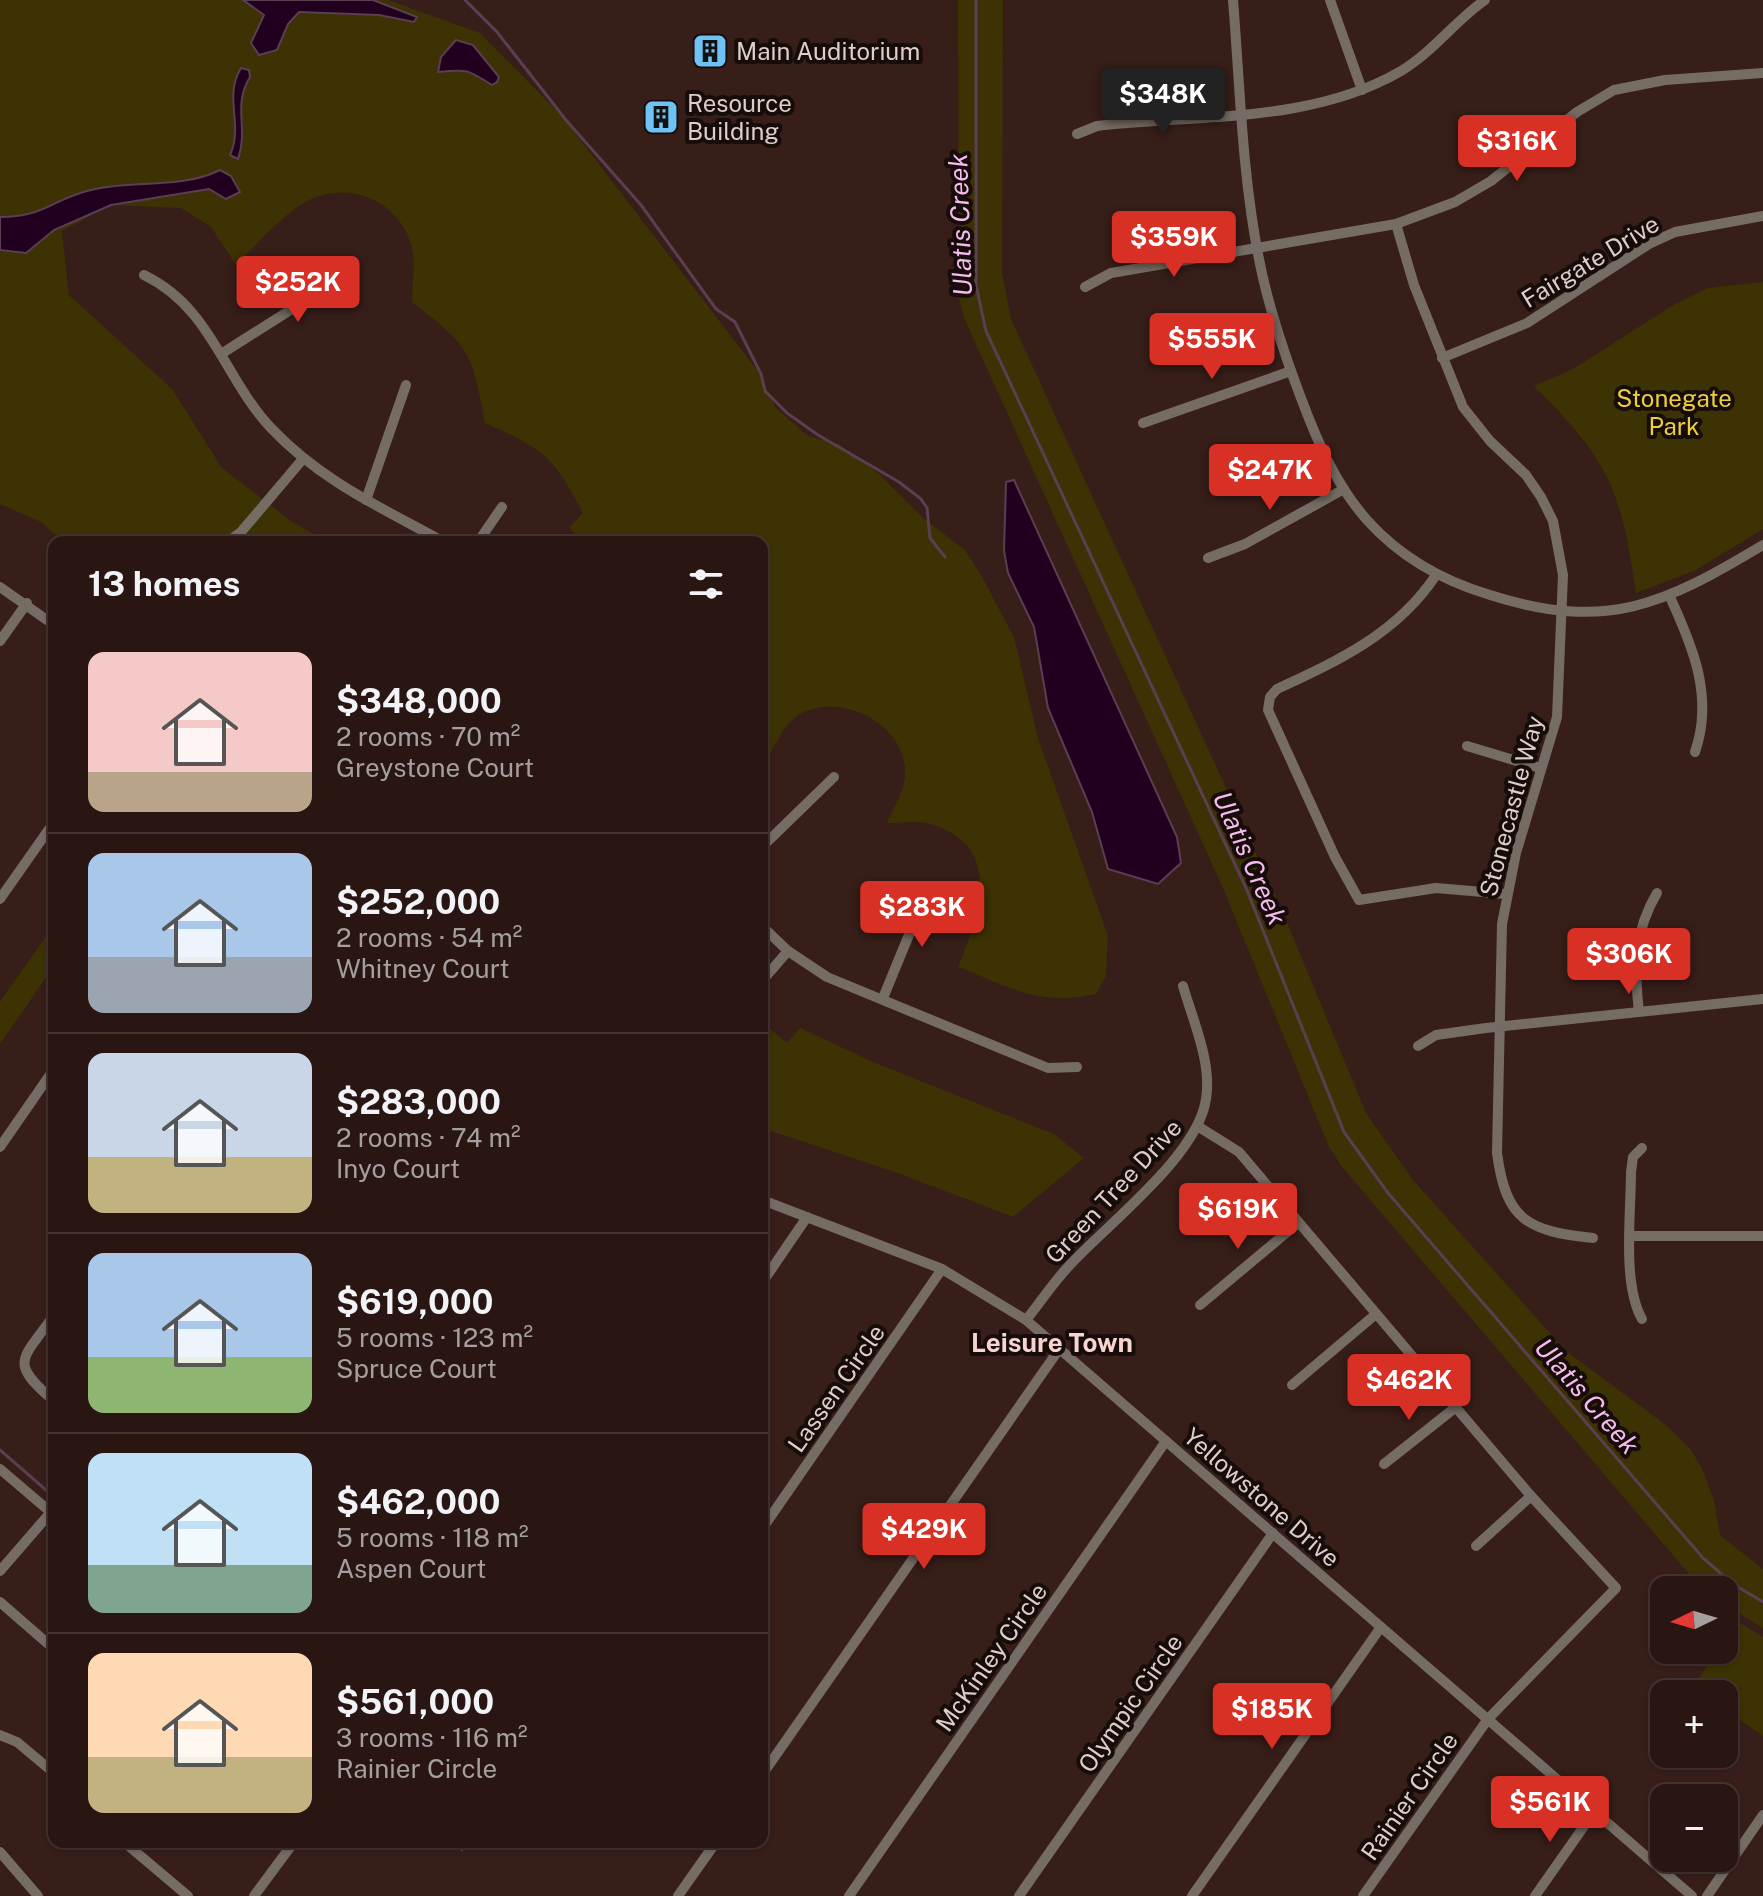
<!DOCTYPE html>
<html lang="en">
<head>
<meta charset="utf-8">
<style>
	:root { --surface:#291613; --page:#352321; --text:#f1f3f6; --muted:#a59fa0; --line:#453533; --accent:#d93025 }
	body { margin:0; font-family:"Public Sans",sans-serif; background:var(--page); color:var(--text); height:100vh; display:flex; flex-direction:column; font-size:30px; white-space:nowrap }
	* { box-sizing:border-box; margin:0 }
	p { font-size:26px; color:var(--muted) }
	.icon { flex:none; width:44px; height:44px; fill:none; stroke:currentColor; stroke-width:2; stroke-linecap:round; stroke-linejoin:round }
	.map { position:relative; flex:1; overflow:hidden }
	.side { position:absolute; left:48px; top:536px; width:720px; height:1312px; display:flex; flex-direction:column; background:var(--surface); border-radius:16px; box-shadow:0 2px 6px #0004,0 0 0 2px var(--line) }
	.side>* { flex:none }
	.needle { width:52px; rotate:265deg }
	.controls { position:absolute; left:1650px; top:1576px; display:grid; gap:16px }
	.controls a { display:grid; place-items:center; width:88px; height:88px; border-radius:16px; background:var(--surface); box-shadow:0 2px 6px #0004,0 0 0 2px var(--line); font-size:40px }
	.price { position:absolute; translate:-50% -68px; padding:0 18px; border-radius:8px; background:var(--accent); color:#fff; font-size:26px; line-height:52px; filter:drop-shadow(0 2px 4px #0008) }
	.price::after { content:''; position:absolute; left:50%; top:48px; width:24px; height:18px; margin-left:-12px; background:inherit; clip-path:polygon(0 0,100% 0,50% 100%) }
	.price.current { background:#222; color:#fff }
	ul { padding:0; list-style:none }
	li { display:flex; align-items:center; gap:24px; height:200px; padding:0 40px }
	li+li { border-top:2px solid var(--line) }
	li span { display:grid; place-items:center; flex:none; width:224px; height:160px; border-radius:16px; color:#555 }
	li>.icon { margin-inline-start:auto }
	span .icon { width:96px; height:96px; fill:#fffc; stroke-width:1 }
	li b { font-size:34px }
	h2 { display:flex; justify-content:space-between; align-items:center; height:96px; padding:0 40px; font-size:34px }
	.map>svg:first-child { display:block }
	.green { fill:#3c3203 }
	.water { fill:#21001f; stroke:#5a3e52; stroke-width:2 }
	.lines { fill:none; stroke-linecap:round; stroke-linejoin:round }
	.stream { stroke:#5a3e52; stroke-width:3 }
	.minor { stroke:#756c63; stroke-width:10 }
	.labels { text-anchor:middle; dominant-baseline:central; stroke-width:8; stroke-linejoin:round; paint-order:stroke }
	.poi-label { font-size:24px; fill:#decdc9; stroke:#160c09; text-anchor:start }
	.street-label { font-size:24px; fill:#decdc9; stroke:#160c09 }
	.park-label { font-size:24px; fill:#efce3b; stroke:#160c09 }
	.water-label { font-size:26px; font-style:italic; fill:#f6bbef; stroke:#160c09 }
	.neighbourhood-label { font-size:26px; font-weight:bold; fill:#f7d5cd; stroke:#160c09 }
</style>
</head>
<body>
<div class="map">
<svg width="1763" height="1896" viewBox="0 0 1763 1896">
	<rect width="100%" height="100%" fill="#371e19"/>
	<g class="green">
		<path d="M0,0H388L480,33L562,116L757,370L776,408L808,436L839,444L879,474L923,518L965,550L981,575L1014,637L1038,738L1108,936L1106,976L1096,994C1039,1007 1010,987 958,967C979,916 1005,847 931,824C918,820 900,823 887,823C892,811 901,796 904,783C914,732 853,695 809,710C782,719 778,746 762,765V542H584L569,528L583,513C553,456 544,449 485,423C472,351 470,347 412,302C412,287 415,268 413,253C404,202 348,177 304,203C282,215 255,247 236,265L211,227L181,208L111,205L62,231L69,295L172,389L222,468L291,521L327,542H64L41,522L0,504Z"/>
		<polygon points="958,0 1003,0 1002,272 1011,319 1281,908 1366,1113 1412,1179 1566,1351 1666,1425 1691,1450 1702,1468 1714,1501 1720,1535 1763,1569 1763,1628 1724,1604 1724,1590 1706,1590 1690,1575 1343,1168 1329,1147 1223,888 964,318 959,298"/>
		<path d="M1763,282V529L1696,570L1636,593C1621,489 1609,460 1534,386L1573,369L1675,304L1708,288Z"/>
		<polygon points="54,925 54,966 0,1044 0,1002"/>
		<polygon points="762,1022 787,1043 800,1028 873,1062 1054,1134 1084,1158 1013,1217 898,1173 762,1128"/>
		<polygon points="1724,1613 1763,1637 1763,1736 1724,1709 1724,1694 1702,1694 1692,1688 1718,1650 1724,1650 1728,1635 1724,1631"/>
	</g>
	<g class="water">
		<polygon points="243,0 373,0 417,17 414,22 379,15 299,12 288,24 277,50 259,55 251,43 264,15"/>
		<path d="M456,40L473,45L499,77L497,82L492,85C467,69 467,69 438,72L441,57Z"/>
		<path d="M241,68L249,70L250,77C232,106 249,128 238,159L230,155C244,125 223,97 241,68Z"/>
		<path d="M220,170L231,176L240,192L226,199L209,189L111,205L54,230L26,253L0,250V217C43,217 50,201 87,191C130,179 180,190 220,170Z"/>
		<polygon points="1014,480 1177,837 1181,863 1158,884 1108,869 1092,812 1048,708 1034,627 1008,573 1004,551 1006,482"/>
	</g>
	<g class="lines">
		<g class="stream">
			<polyline points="465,0 497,32 566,120 641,205 716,309 735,322 761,374 765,391 787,413 818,435 899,482 921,499 927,508 930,538 945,557"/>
			<polyline points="976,0 976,285 986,331 1246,888 1344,1132 1388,1193 1703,1558 1733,1584 1763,1602"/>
			<polyline points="0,1450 54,1497"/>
			<polyline points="453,1842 462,1850"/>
		</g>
		<g class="minor">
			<path d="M1233,0C1240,86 1242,174 1259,259C1268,307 1284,353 1301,398C1317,441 1336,485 1367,520C1400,557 1443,581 1490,595C1607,632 1663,605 1763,545"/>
			<polyline points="1330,0 1362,90"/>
			<path d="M1077,134L1097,126C1198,114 1310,124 1401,71C1433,52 1455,21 1485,0"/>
			<path d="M1396,224L1414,285L1463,407L1490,441L1526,475L1541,497L1553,521L1563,575L1557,717L1516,853L1502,924L1497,1153C1506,1221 1528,1231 1593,1238"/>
			<path d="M144,275C212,308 223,377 271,428C321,481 382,508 444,542"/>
			<polyline points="1085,287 1111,273 1396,224 1455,202 1491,181 1577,112 1614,90 1665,80 1763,73"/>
			<polyline points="221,354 325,288 344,262"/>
			<polyline points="1442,358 1527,323 1649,244 1675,232 1763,216"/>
			<polyline points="1143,423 1291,371"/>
			<polyline points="366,500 406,385"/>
			<polyline points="227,542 241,532 302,460"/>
			<polyline points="478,542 502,507"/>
			<polyline points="1208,558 1245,544 1344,489"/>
			<path d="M1436,575C1398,633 1338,661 1277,689L1270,697L1268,710L1335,857L1359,900L1436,888L1506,894"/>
			<polyline points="0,587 54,625"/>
			<path d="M1670,597C1693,647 1714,697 1695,752"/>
			<polyline points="0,641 27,603"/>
			<polyline points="1467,746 1540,768"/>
			<polyline points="762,847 834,777"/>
			<polyline points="0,899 54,822"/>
			<polyline points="762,926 788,951 827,977 1048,1068 1077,1067"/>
			<polyline points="762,981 788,951"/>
			<polyline points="883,998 913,925 913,893"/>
			<path d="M1639,1012C1634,968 1634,931 1657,893"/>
			<polyline points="1418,1046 1436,1035 1486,1028 1763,999"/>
			<polyline points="1199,1127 1239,1152 1531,1496 1616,1588 1488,1719 1363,1896"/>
			<polyline points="0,1147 54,1069"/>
			<polyline points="762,1200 942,1269 1026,1320 1692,1896"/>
			<polyline points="1632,1236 1763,1236"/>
			<polyline points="762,1283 807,1217"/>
			<polyline points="1200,1305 1298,1223"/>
			<path d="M54,1315C23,1360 7,1361 54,1401"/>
			<path d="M1642,1319C1622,1284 1631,1213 1631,1172L1633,1157L1642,1148"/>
			<path d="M1026,1320C1040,1303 1052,1284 1068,1267C1106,1225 1198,1156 1206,1099C1212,1062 1193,1021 1183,986"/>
			<polyline points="1292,1385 1376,1314"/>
			<polyline points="1384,1464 1456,1407"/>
			<polyline points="0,1469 54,1515"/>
			<polyline points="762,1529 942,1269"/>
			<polyline points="1476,1546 1531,1496"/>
			<polyline points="0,1571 51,1512"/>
			<polyline points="0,1602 54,1649"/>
			<polyline points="0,1735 17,1742 54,1773"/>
			<polyline points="762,1775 1060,1348"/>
			<polyline points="124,1842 188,1896"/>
			<polyline points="0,1852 38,1896"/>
			<polyline points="254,1896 294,1842"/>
			<polyline points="678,1896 716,1842"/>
			<polyline points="849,1896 1166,1441"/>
			<polyline points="1019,1896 1273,1533"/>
			<polyline points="1192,1896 1381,1627"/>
			<polyline points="1535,1896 1594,1812"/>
			<polyline points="1707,1896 1763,1815"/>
		</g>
	</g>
	<defs>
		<symbol id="building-square" viewBox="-11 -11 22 22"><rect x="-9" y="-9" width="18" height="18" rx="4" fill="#6fc2f4" stroke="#160c09"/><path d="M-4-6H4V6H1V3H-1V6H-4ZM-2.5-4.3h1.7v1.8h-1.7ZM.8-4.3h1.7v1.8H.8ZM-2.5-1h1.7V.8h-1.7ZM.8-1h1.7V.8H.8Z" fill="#111"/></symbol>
	</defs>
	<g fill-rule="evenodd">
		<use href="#building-square" x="690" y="31" width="40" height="40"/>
		<use href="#building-square" x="641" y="97" width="40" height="40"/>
	</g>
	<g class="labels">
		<g class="poi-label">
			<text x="736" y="51">Main Auditorium</text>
			<text x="687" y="103">Resource<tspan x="687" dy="28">Building</tspan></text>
		</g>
		<g class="street-label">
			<text transform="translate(1590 261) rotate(-31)">Fairgate Drive</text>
			<text transform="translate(1511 806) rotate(-75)">Stonecastle Way</text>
			<text transform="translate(1113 1191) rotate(-47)">Green Tree Drive</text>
			<text transform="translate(836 1388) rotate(-55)">Lassen Circle</text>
			<text transform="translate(1262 1497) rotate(41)">Yellowstone Drive</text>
			<text transform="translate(991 1657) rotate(-55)">McKinley Circle</text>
			<text transform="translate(1130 1703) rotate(-55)">Olympic Circle</text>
			<text transform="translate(1409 1796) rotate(-55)">Rainier Circle</text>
		</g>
		<g class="park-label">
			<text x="1674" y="398">Stonegate<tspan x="1674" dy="28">Park</tspan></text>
		</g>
		<g class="water-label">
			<text transform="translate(960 225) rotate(-92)">Ulatis Creek</text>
			<text transform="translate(1250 858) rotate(66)">Ulatis Creek</text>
			<text transform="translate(1587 1396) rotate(49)">Ulatis Creek</text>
		</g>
		<g class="neighbourhood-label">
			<text x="1052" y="1342">Leisure Town</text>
		</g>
	</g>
</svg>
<div class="controls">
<a><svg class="needle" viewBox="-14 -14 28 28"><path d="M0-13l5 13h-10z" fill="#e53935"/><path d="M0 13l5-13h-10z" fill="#a59fa0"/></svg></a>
<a>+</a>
<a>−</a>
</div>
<b class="price current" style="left:1163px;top:136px">$348K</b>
<b class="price" style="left:1517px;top:183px">$316K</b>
<b class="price" style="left:1174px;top:279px">$359K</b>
<b class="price" style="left:298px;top:324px">$252K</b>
<b class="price" style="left:1212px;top:381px">$555K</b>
<b class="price" style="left:1270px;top:512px">$247K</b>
<b class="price" style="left:922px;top:949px">$283K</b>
<b class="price" style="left:1629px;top:996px">$306K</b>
<b class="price" style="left:1238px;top:1251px">$619K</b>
<b class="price" style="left:1409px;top:1422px">$462K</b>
<b class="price" style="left:924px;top:1571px">$429K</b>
<b class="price" style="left:1272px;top:1751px">$185K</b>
<b class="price" style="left:1550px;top:1844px">$561K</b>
<section class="side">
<h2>13 homes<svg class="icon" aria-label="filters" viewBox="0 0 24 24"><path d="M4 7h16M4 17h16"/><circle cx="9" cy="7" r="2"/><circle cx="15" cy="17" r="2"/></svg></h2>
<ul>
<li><span style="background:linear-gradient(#f6c9c9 75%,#b9a48a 0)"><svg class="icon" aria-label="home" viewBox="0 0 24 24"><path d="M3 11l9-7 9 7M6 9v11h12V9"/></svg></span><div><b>$348,000</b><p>2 rooms · 70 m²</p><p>Greystone Court</p></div></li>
<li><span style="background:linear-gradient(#a9c7e8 65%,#9aa5b1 0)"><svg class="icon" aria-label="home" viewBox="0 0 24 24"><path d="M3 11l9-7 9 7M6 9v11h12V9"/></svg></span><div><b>$252,000</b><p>2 rooms · 54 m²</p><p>Whitney Court</p></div></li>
<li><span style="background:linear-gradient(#c9d6e8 65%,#c2b280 0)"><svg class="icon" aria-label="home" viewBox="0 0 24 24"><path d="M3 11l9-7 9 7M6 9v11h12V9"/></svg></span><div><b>$283,000</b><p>2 rooms · 74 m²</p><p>Inyo Court</p></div></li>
<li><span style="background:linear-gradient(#a9c7e8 65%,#8fb573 0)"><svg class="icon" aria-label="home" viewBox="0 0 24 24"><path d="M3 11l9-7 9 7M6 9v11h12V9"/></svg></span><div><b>$619,000</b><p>5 rooms · 123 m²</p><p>Spruce Court</p></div></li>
<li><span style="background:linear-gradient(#bfe0f5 70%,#7fa58c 0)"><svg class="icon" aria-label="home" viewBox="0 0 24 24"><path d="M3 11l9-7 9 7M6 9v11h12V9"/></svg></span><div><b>$462,000</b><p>5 rooms · 118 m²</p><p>Aspen Court</p></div></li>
<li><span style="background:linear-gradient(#ffd9b3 65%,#c2b280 0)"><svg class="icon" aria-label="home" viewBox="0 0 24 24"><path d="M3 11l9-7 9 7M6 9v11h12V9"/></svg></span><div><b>$561,000</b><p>3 rooms · 116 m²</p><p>Rainier Circle</p></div></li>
</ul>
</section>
</div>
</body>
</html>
